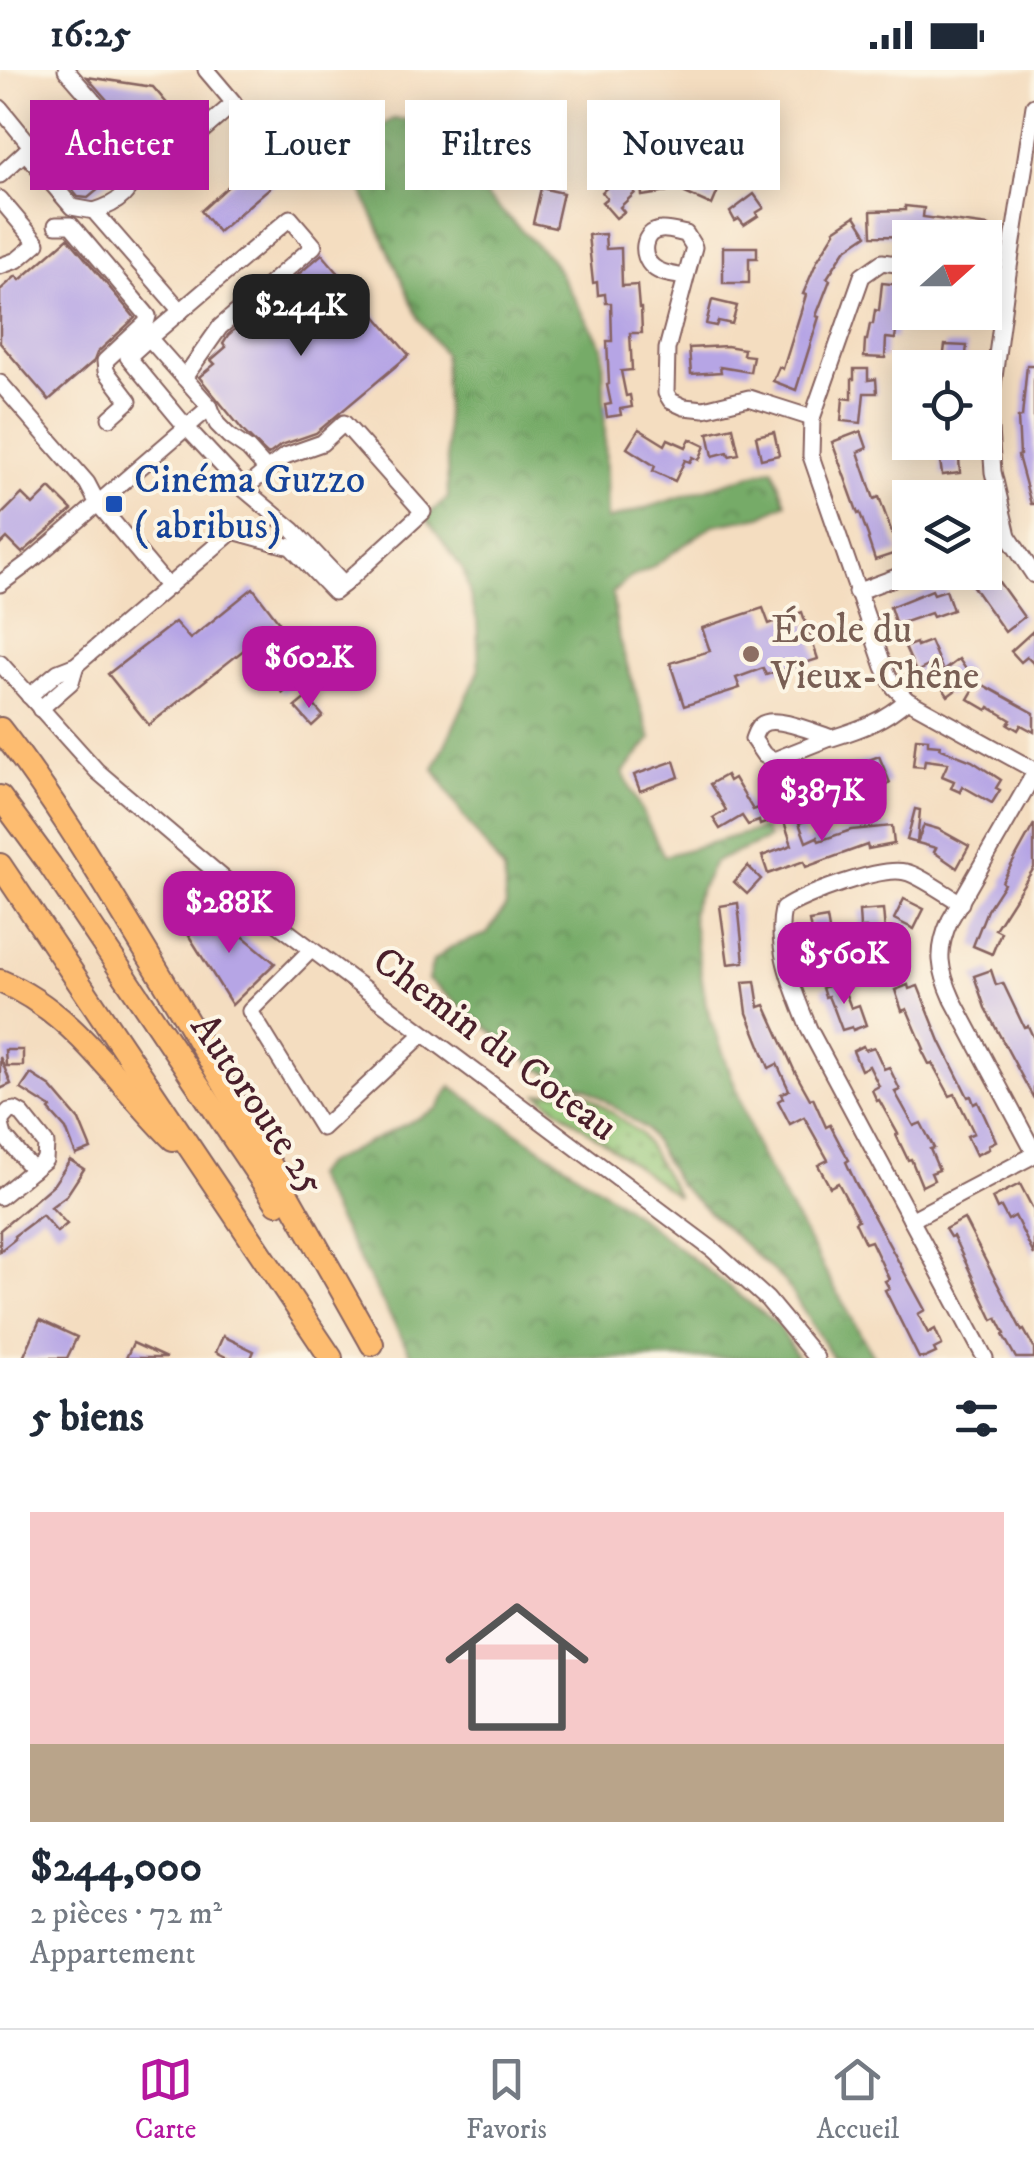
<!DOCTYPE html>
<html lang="fr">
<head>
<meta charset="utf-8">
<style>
	:root { --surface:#fff; --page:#f2f2f3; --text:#1f2937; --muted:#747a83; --line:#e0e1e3; --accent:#b5179e }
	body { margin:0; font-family:"IM FELL DW Pica",serif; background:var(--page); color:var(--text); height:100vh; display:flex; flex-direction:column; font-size:38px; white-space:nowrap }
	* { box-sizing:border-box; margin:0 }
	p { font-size:32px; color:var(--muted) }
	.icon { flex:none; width:55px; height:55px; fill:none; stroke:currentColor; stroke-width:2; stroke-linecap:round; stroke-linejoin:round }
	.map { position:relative; height:1288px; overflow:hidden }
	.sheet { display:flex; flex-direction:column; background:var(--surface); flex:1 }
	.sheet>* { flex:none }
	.top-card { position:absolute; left:30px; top:30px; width:975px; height:90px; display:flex; gap:20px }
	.needle { width:65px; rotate:69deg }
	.fabs { position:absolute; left:892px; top:150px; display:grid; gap:20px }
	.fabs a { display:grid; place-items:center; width:110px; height:110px; border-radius:0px; background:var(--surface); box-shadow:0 5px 25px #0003; font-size:50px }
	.price { position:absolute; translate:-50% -85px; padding:0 22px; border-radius:20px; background:var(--accent); color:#fff; font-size:32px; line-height:65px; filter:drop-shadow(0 2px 5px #0008) }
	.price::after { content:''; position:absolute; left:50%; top:60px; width:30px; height:22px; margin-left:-15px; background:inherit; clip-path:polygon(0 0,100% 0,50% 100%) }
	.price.selected { background:#222; color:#fff }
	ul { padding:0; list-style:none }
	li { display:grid; align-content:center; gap:20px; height:530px; padding:0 30px }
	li+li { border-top:2px solid var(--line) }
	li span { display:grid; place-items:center; height:310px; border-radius:0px; color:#555 }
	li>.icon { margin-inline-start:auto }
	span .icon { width:180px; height:180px; fill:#fffc; stroke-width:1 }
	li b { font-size:42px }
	h2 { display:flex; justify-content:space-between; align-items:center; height:120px; padding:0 30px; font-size:42px }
	.tag { padding:0 35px; border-radius:0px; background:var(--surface); box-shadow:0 5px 25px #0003; font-size:35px; line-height:90px }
	.tag.selected { background:var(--accent); color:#fff }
	.status { display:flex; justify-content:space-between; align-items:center; height:70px; padding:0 50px; background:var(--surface); direction:ltr }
	.status svg { height:28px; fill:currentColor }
	.dock { display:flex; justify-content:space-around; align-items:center; height:140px; border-top:2px solid var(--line); background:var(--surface); font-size:28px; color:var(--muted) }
	.dock a { display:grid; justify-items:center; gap:5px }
	.dock .selected { color:var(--accent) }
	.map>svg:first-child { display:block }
	.forest { fill:url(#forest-crowns); stroke:#60654a; stroke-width:2.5 }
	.park { fill:url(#park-dots); stroke:#6e7251; stroke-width:2.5 }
	.building { fill:#b6a5e5 }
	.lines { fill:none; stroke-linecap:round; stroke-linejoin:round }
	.minor-casing { stroke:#86625f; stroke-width:19 }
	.highway-casing { stroke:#86625f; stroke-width:26 }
	.minor { stroke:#fff; stroke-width:15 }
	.highway { stroke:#fdbc70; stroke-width:22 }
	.transit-dot { fill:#1a4fb4; stroke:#fcf5e5; stroke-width:4 }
	.education-dot { fill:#8d6e63; stroke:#fcf5e5; stroke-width:4 }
	.labels { text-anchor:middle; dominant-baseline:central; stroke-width:8; stroke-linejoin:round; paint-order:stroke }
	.transit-label { font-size:40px; fill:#164399; stroke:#fcf5e5; text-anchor:start }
	.education-label { font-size:40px; fill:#785e54; stroke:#fcf5e5; text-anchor:start }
	.street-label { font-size:40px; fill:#4a1f2b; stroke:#fcf5e5 }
</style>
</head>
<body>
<div class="status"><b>16:25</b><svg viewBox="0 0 49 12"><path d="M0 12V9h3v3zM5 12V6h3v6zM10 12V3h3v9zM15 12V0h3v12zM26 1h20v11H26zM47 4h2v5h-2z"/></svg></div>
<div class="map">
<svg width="1034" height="1288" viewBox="0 0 1034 1288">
	<defs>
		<pattern id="forest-crowns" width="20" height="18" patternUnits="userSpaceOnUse" patternTransform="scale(2.5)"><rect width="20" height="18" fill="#76ab68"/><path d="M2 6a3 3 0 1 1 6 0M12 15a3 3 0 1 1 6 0" fill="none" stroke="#638b56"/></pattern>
		<pattern id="park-dots" width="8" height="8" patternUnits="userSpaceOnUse" patternTransform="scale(2.5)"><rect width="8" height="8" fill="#93c677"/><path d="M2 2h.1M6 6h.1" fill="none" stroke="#7aa062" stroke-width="1.8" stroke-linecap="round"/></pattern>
	</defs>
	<rect width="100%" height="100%" fill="#fcf5e5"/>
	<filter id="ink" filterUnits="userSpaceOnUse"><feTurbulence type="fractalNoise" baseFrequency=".01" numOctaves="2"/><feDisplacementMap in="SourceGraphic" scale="20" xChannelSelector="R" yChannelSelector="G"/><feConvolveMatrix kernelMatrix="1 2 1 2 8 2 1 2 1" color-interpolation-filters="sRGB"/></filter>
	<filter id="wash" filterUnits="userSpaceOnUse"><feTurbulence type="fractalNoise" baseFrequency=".0048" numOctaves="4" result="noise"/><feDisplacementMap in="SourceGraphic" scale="40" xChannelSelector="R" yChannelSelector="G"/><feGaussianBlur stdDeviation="2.25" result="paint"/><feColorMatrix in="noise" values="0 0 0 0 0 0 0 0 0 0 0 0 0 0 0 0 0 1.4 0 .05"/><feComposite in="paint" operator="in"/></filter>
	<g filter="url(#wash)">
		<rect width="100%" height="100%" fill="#f4ddc0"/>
		<g class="forest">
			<polygon points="393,49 449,51 531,67 485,125 551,189 603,277 607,450 773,398 786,433 761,446 713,455 651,498 630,508 612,523 619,570 651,669 623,703 664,786 764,758 768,769 714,792 694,833 692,846 706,935 759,1083 874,1288 833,1288 785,1212 678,1114 647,1060 587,1018 538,999 428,910 433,891 451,877 487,864 506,836 504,801 461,743 434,699 479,601 477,551 463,500 425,447 448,428 444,284 419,249 344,80"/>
			<polygon points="451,1017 621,1133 779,1256 798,1288 413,1288 313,1106 323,1095 438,1038"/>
		</g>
		<polygon class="park" points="580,1019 641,1064 678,1127 538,1024"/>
		<g id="blocks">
			<g class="building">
				<polygon points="87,7 153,17 188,58 156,86"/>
				<polygon points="270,43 314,47 330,66 218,162 201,141 245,101 242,96 272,65"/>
				<polygon points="71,56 77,64 83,59 113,94 106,100 112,108 88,128 78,127 47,91 53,86 46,77"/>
				<polygon points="548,72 564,87 542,111 526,95"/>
				<polygon points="673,100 674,121 642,126 640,103"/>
				<polygon points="693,104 720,116 712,135 685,123"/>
				<polygon points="619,106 635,123 620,137 624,142 616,148 602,132 607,128 602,122"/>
				<polygon points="541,118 563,123 555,158 533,153"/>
				<polygon points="754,124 764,138 756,143 758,146 744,155 739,149 735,151 730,142"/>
				<polygon points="905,136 924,138 923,147 989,156 987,168 872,166 871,141 905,140"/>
				<polygon points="855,146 867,165 845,180 827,208 830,210 816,246 819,247 796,320 773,311 779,297 783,299 806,225 803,224 817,191 835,162 834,160"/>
				<polygon points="605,164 606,179 621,178 622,216 637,215 639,238 641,238 642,263 630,263 632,300 621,301 626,326 630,325 632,337 620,339 621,345 607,347 605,335 611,334 607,315 609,314 607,271 612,271 611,233 606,233 605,224 598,225 597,212 593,213 588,165"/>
				<polygon points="68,168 135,248 97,283 94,291 49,330 0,273 0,220 16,206 20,210"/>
				<polygon points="723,177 757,177 757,188 749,188 749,213 723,213"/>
				<polygon points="322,184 409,285 316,363 281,375 268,385 245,363 199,307 215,294 211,290 226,277 223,273 228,265"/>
				<polygon points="882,213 902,215 895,269 886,268 885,288 864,287 865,270 867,270 870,254 873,254 875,240 879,241"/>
				<polygon points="712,230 737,236 732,254 718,251 716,256 706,254"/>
				<polygon points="920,242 977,242 975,256 920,248"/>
				<polygon points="945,275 967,276 964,298 942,298"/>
				<polygon points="727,276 744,279 743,285 753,286 750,302 720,297 721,302 691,304 689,278"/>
				<polygon points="1027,295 1034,295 1034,434 1031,434 1018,386 1020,385 1018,348 1022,347"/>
				<polygon points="854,299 868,299 868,310 876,309 877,323 864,323 861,353 841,351 843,328 852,329 852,309 854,309"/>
				<polygon points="733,357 739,384 729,386 728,382 713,386 708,363"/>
				<polygon points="639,359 665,375 668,369 686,377 690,369 705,376 699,390 693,387 690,392 685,390 675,411 653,401 655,396 627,378"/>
				<polygon points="861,361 867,378 858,382 874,429 879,427 899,482 875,490 868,469 869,468 860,443 858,444 832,372"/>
				<polygon points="774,362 779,385 761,389 756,366"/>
				<polygon points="953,380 954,388 959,388 960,403 942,405 939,382"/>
				<polygon points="50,418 72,440 22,483 7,468 0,475 0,446 22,424 33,435"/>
				<polygon points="989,498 1024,547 1005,562 969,511 985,502"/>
				<polygon points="253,518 279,552 149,655 108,604 175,552 190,569"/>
				<polygon points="932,520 934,524 946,520 953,540 933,547 931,543 896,555 890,537"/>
				<polygon points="763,538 769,554 802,542 818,589 766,605 763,598 736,608 740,618 684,636 670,593 710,581 702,558"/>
				<polygon points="1034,560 1034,594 1027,587 1021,592 1011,581"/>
				<polygon points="930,571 943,601 959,589 972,608 948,626 928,596 916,602 905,577 916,573 917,576"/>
				<polygon points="310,585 318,595 283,623 275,612"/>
				<polygon points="978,612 1034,643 1034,662 1021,655 1018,660 1008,654 1011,650 989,637 987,640 968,629"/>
				<polygon points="307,627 323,646 312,656 295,637"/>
				<polygon points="916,668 928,669 928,674 940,675 939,678 972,691 1001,710 996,718 1000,720 992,733 962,716 960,722 951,718 954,711 942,706 948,693 925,690 924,697 913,696"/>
				<polygon points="879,686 890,713 827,737 816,710"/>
				<polygon points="674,691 679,707 640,721 634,705"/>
				<polygon points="726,705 729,711 734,708 753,740 776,732 781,747 760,755 759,751 748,755 742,746 720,759 713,748 726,740 710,714"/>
				<polygon points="801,739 805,751 799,753 806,772 817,767 819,771 851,760 892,756 894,774 868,779 867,775 806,797 804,791 768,804 762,786 792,775 782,746"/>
				<polygon points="915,739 920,740 917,773 924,755 938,759 969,776 957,798 934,782 936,778 907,770"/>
				<polygon points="1034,754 1034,798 995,859 1001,862 992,884 973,876 987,840 1004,814 1002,812"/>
				<polygon points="748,796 761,809 747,824 734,812"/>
				<polygon points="904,829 924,839 914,859 894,849"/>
				<polygon points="738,833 744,892 728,894 720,836"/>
				<polygon points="209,838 275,893 232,935 189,866"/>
				<polygon points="883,839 885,861 867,863 866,858 860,858 859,841"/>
				<polygon points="827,848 831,872 833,871 838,890 817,896 812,877 814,876 809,851"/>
				<polygon points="991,900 996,915 1003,913 1024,957 1028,956 1034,969 1034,1029 985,938 974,906"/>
				<polygon points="755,911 759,937 765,935 795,1002 810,1029 813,1028 826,1057 830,1055 840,1074 849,1090 846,1092 856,1114 925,1240 918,1244 928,1263 935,1259 942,1275 934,1279 936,1283 925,1288 919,1288 885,1220 889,1218 885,1211 889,1209 871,1171 865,1173 855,1152 858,1150 838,1113 830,1117 818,1095 828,1090 804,1047 790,1054 778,1031 783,1028 781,1024 789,1020 777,994 769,998 747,943 743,912"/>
				<polygon points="841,911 851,938 859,935 866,955 853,960 852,957 842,960 833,936 832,936 828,926 825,927 822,918"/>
				<polygon points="908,915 909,919 918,916 940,971 968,1027 971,1026 974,1034 978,1032 996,1071 988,1075 989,1079 976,1085 967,1066 974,1063 955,1024 950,1026 932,993 929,994 922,980 924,979 907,939 902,941 895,920"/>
				<polygon points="863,976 865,980 874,977 884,999 889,997 900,1020 895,1022 914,1056 921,1053 934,1078 930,1079 939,1100 931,1103 934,1110 922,1116 911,1089 908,1090 896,1065 898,1064 879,1030 877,1031 872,1020 879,1016 869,996 861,1000 853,981"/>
				<polygon points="5,980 23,980 23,996 6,996"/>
				<polygon points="0,987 11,1014 0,1019"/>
				<polygon points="31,1004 51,1017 79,1050 91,1079 76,1085 66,1059 49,1040 51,1038 21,1019"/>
				<polygon points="70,1090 84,1099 67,1125 51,1137 67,1154 57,1162 42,1145 14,1166 15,1169 0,1181 0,1160 54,1114"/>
				<polygon points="1020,1114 1034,1141 1034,1185 1015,1146 1008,1150 1001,1137 997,1139 992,1128"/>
				<polygon points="964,1149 1022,1261 1024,1260 1034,1278 1034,1288 1016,1288 1003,1265 1005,1264 997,1248 993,1250 953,1166 950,1167 945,1159"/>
				<polygon points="40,1250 77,1267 67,1288 23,1288"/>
				<polygon points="223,1266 254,1281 251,1288 228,1288 216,1282"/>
				<polygon points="133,1273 166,1288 126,1288"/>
			</g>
		</g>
	</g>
	<g filter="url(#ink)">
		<use href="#blocks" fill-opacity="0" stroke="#86625f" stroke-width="2.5"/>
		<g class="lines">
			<defs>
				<g id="minor">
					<polyline points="66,0 155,102 234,33 206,0"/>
					<polyline points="1034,36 1007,210 989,345 993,402 1008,466 1034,505"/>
					<polyline points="0,38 31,76 25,82 72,137 94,141 181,241"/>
					<path d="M69,41C88,42 96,57 106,70C113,78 123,87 127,96C140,121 114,135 94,141"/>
					<polyline points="0,105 25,82"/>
					<polyline points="0,129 37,173 17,190 0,196"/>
					<polyline points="56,155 71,155 148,246 146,253 105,291 106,301 129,331 110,348"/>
					<polyline points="910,196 882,192 862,206 812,348 811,386 884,597 894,617 907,630 1034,700"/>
					<path d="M684,207C674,205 661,204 653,197C640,186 642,161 661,160C669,159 679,163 686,164L694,177L667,279L666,323L671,331L684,337L704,339L749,328L812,348"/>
					<polyline points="985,207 1007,210"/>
					<polyline points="149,268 210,337 217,354 229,366 248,379 267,400 244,419 187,358 128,287 149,268 290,148 314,176 220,257 184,308"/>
					<polyline points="0,313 87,413 98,434 168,517"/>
					<polyline points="244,419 293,460 344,514 423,442 344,353 322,373 285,386 267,400"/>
					<polyline points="985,475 1008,466"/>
					<polyline points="0,514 31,491 210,337"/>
					<polyline points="856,522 910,502"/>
					<polyline points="0,593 97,701 275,852 713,1180 767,1229 816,1288"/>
					<polyline points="29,626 58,602 76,595 233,461 291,477 334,522 344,514"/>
					<polyline points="40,639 71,612 76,595"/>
					<path d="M832,668C816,663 774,644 761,655C756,659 755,664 753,669L764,685L774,690L827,669L832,668C861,659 885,650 907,630"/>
					<path d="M1034,704L950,850C936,881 939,899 953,930L1034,1082"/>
					<path d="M961,833C947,825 918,804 905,802C881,796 803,825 783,839C774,879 795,923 809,959L985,1288"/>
					<polyline points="311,880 250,941 322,1058 423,964"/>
					<polyline points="0,1051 9,1041 15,1040 22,1044 46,1074 45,1090 0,1127"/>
					<polyline points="0,1051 4,1066 33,1100"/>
					<polyline points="911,1150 1034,1085"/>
				</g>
				<g id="highway">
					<path d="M0,659C57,732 103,811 151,890C227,1016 299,1145 372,1274"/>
					<polyline points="0,727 50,795 277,1133"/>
					<polyline points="0,795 331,1288"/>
					<path d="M0,911C76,943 117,1014 173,1069"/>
				</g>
			</defs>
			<use href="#minor" class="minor-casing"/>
			<use href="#highway" class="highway-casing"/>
			<use href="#minor" class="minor"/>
			<use href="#highway" class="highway"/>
		</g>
	</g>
	<rect class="transit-dot" x="104" y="424" width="20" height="20" rx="5"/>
	<circle class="education-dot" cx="751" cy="584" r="10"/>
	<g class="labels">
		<g class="transit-label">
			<text x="134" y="411">Cinéma Guzzo<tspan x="134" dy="46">( abribus)</tspan></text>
		</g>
		<g class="education-label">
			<text x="771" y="561">École du<tspan x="771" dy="46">Vieux-Chêne</tspan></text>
		</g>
		<g class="street-label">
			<text transform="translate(494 975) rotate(37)">Chemin du Coteau</text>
			<text transform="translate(257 1035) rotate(56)">Autoroute 25</text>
		</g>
	</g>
</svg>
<div class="fabs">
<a><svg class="needle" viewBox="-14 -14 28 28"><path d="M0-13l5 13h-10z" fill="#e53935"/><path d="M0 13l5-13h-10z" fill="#747a83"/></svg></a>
<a><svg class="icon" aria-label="locate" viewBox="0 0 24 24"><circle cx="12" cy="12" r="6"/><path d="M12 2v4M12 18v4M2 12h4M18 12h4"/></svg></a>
<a><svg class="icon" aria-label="layers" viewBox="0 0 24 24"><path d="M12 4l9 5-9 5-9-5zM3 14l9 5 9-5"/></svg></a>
</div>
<b class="price selected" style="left:301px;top:289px">$244K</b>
<b class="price" style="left:309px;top:641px">$602K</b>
<b class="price" style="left:822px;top:774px">$387K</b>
<b class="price" style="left:229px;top:886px">$288K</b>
<b class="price" style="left:844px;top:937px">$560K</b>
<div class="top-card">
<a class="tag selected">Acheter</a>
<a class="tag">Louer</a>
<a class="tag">Filtres</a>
<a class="tag">Nouveau</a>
</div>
</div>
<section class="sheet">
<h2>5 biens<svg class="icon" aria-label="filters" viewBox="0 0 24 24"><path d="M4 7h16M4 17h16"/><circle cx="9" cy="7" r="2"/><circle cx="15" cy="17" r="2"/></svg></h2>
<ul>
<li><span style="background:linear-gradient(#f6c9c9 75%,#b9a48a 0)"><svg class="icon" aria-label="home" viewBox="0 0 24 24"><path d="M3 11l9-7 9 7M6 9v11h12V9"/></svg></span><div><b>$244,000</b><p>2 pièces · 72 m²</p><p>Appartement</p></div></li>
</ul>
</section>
<nav class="dock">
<a class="selected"><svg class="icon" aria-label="map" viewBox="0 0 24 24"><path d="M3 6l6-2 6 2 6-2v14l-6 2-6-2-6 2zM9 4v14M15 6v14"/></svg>Carte</a>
<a><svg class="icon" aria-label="saved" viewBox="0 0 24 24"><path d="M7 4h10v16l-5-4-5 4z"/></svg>Favoris</a>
<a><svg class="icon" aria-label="home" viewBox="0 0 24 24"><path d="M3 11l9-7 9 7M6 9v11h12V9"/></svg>Accueil</a>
</nav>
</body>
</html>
